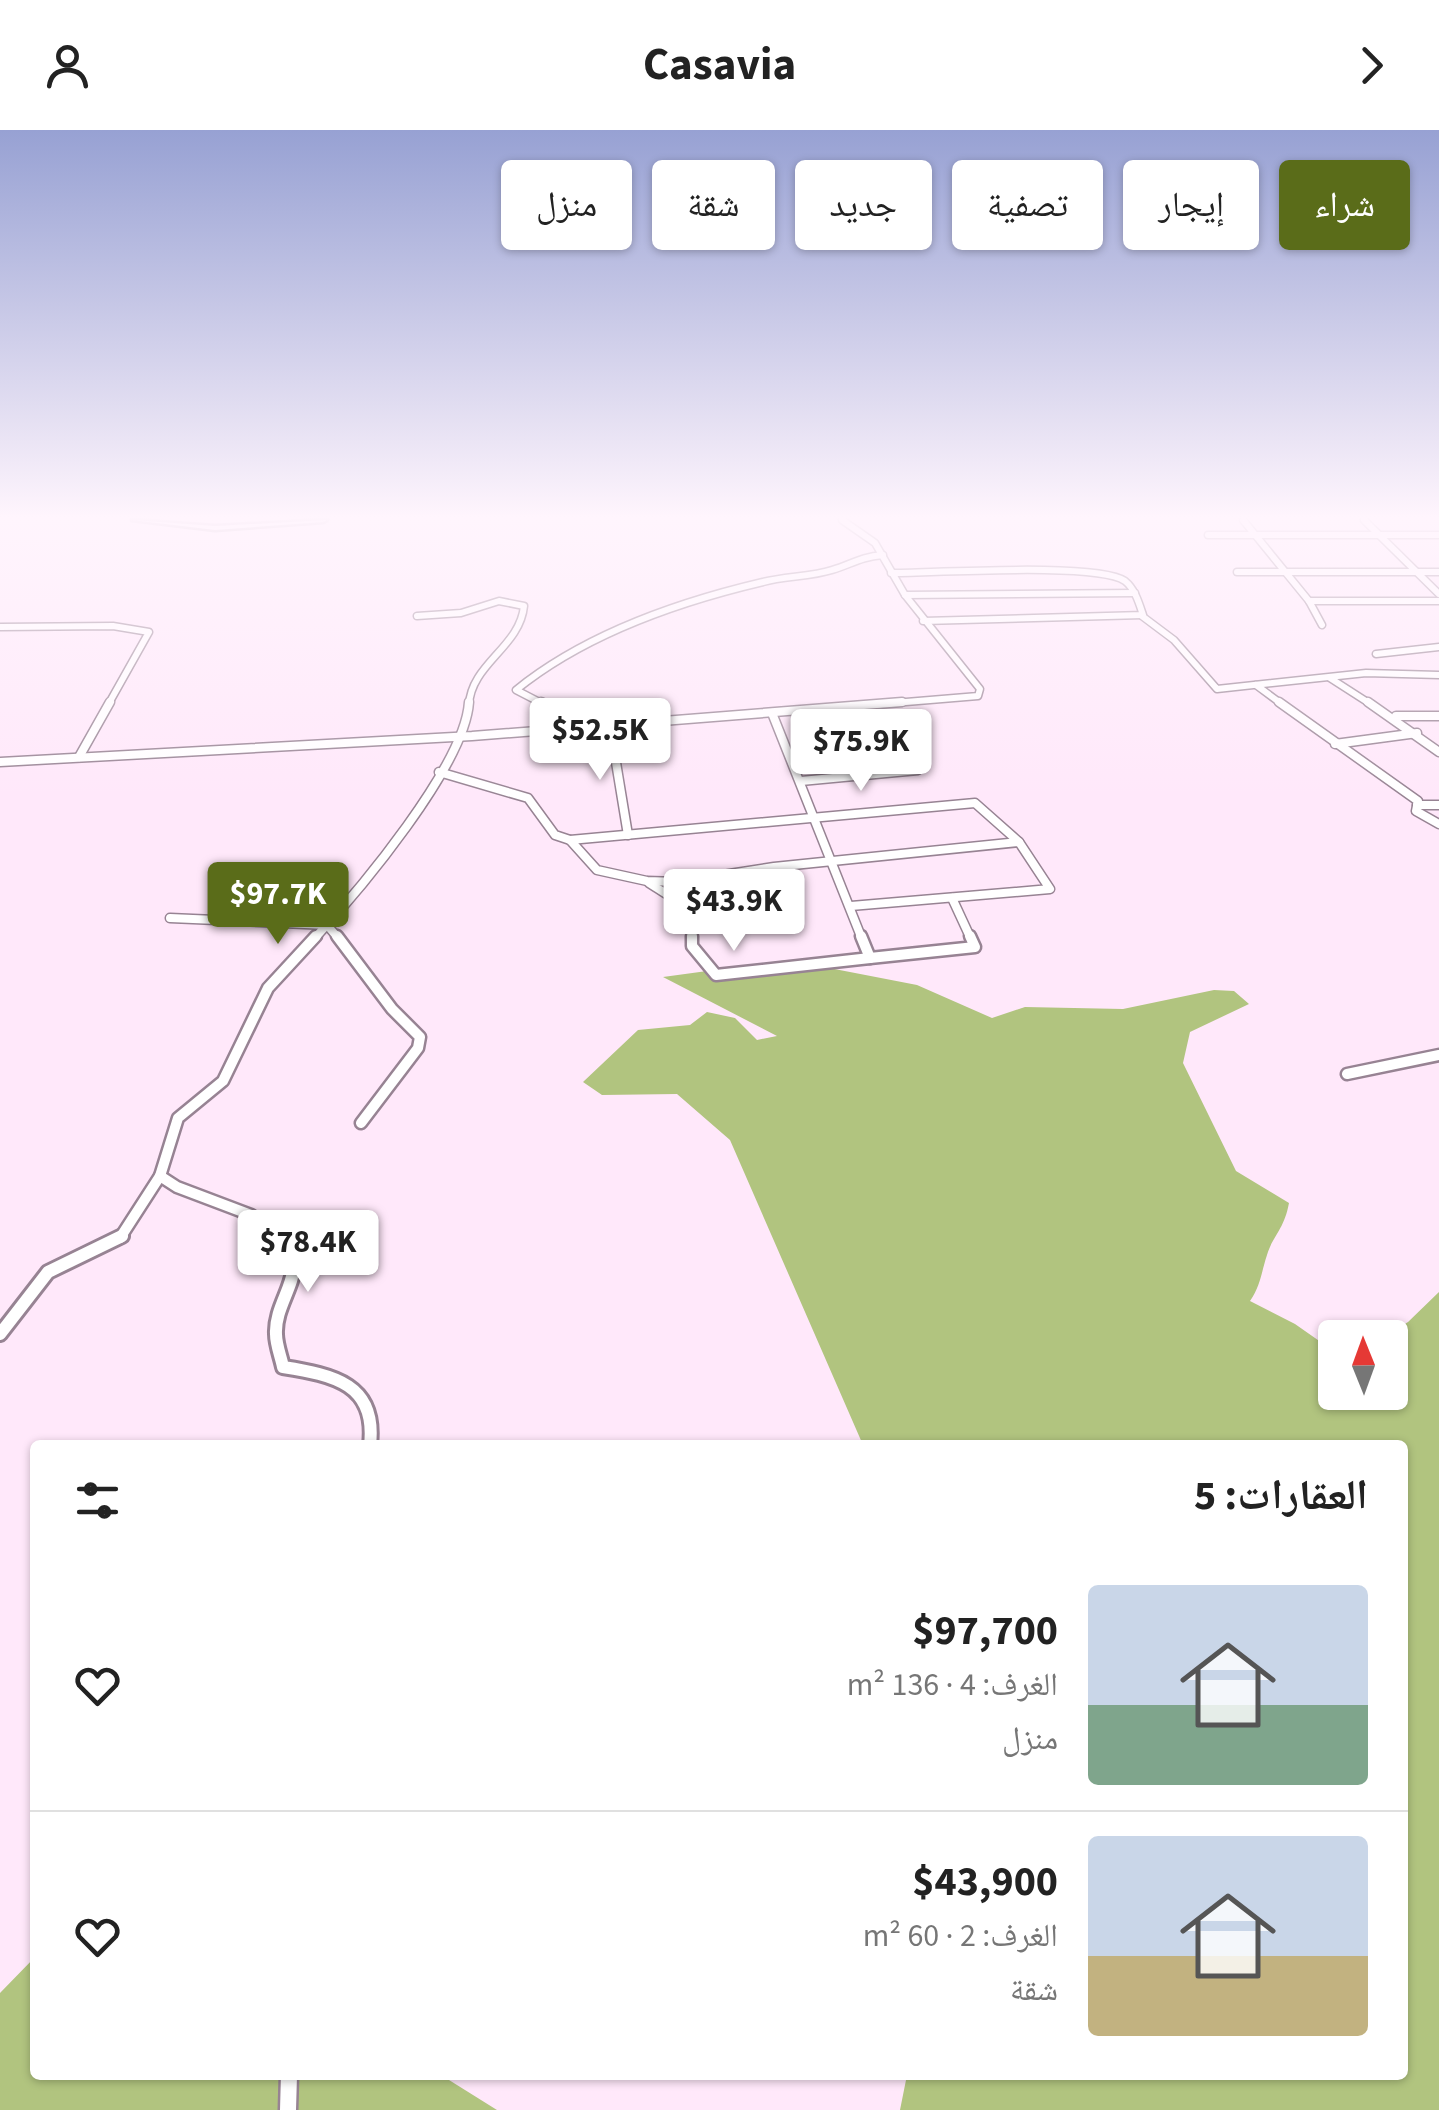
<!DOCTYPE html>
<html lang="ar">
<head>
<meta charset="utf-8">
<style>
	:root { --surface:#fff; --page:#f6f6f6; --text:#222; --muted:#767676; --line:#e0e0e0; --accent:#5a6c19 }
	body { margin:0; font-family:"Source Sans 3","Noto Naskh Arabic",sans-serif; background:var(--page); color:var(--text); direction:rtl; height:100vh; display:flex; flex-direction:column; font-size:38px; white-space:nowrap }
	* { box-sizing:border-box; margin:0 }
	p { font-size:32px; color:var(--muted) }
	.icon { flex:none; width:55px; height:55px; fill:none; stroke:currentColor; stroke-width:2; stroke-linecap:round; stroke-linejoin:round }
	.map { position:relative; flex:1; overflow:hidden; direction:ltr }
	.panel { position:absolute; left:30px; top:1310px; width:1378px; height:640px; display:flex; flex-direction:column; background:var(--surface); border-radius:10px; box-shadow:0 2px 8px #0004; direction:rtl }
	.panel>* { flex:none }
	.guide { position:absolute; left:30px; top:30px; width:1380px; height:90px; direction:rtl; display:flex; gap:20px }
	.needle { width:65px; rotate:359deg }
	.tools { position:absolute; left:1318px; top:1190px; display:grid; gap:20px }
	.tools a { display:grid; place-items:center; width:90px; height:90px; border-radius:10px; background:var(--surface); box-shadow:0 2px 8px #0004; font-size:50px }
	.price { position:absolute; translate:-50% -85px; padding:0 22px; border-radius:10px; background:#fff; color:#222; font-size:32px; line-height:65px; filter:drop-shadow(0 2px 5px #0008) }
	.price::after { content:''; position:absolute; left:50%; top:60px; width:30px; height:22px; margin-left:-15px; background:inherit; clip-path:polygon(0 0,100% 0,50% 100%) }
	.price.active { background:var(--accent); color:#fff }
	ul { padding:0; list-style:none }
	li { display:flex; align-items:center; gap:30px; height:250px; padding:0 40px }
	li+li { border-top:2px solid var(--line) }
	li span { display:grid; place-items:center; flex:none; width:280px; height:200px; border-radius:10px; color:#555 }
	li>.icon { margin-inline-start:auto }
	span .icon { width:120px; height:120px; fill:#fffc; stroke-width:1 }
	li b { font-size:42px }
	h2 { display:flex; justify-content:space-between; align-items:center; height:120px; padding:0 40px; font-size:42px }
	.tag { padding:0 35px; border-radius:10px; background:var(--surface); box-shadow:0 2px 8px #0004; font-size:35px; line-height:90px }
	.tag.active { background:var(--accent); color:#fff }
	header { display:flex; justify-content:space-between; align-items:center; height:130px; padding:0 40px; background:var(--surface); font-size:45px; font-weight:700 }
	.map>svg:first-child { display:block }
	.forest { fill:#b1c47f }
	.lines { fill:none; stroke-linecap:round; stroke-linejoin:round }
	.street-far4-casing { stroke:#978393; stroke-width:9 }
	.street-far3-casing { stroke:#978393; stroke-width:11 }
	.street-far2-casing { stroke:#978393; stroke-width:15 }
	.street-far1-casing { stroke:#978393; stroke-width:18 }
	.street-casing { stroke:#978393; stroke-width:21 }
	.secondary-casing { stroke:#978393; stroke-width:5 }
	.street-far4 { stroke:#fff; stroke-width:6 }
	.street-far3 { stroke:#fff; stroke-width:8 }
	.street-far2 { stroke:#fff; stroke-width:10 }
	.street-far1 { stroke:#fff; stroke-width:12 }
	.street { stroke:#fff; stroke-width:16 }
	.secondary { fill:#fff; fill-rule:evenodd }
</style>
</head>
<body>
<header><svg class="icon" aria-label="forward" viewBox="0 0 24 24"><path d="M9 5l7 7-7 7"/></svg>Casavia<svg class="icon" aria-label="person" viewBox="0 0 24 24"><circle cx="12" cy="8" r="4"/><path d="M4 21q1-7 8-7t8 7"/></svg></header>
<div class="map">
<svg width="1439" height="1980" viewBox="0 0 1439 1980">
	<rect width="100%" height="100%" fill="#ffe8fa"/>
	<g class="forest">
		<path d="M788,830L917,855L992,888L1025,877L1123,879L1214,860L1234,861L1249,874L1190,902L1183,933L1236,1041L1289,1073C1284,1100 1273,1105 1267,1125C1261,1143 1261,1155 1250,1171L1295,1194L1335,1222V1262H1390V1208L1384,1207L1408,1192L1439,1162V1980H900L907,1945H1402V1315H863L730,1010L677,964L602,965L583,952L638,900L690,895L707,882L735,888L757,910L777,906L663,847Z"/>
		<polygon points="35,1827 35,1945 441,1945 497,1980 0,1980 0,1863"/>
	</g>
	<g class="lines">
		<defs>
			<g id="street-far4">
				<polyline points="842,390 875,413 905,465 980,559 978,566 870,575"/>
				<polyline points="1243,390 1309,471 1322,495"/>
				<polyline points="1364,390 1439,464"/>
				<polyline points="1208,405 1439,405"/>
				<polyline points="1237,442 1439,442"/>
				<path d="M891,443C932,443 1098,432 1125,451C1135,459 1139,473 1143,485L923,491"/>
				<polyline points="905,465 1135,463"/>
				<polyline points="1309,471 1439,471"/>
				<path d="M417,486L461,483L499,471L524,476C520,517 471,534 469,575"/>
				<polyline points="1142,486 1174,510 1217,559 1366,543 1439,545"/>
				<polyline points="0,497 113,496 149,502 108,575"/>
				<polyline points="1376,524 1439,517"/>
				<polyline points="1330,548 1372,575"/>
				<polyline points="1256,555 1283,575"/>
				<path d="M545,575L516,560C585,504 678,472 763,452C785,446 810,447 832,440C852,434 860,427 883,425"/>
			</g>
			<g id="street-far3">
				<polyline points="541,572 545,574 545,600"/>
				<polyline points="1279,572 1418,671 1416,681 1439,694"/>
				<polyline points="1368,572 1439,622"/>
				<polyline points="772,583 862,809"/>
				<polyline points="1396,586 1439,586"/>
				<polyline points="610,596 628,705"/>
				<polyline points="1335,614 1417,603"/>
				<polyline points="79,627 110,572"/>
				<polyline points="0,632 472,606 902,572"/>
				<polyline points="439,642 528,668 555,705 570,710 597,740 647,751 678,752 774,737 1019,712 1050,759 851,776"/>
				<polyline points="801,651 918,640"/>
				<polyline points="1417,675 1439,675"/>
				<polyline points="570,710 975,673 1019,712"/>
				<path d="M649,753C676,771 694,774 692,809"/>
				<polyline points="952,768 971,809"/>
				<polyline points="170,788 327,795 339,809"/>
				<path d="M314,809C359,761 465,635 469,572"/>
			</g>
			<g id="street-far2">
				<polyline points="337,806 392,879 420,907 418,918 361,993"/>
				<polyline points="692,806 692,816 716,845 870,828"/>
				<polyline points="861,806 870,828 975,817 970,806"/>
				<polyline points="1347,944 1439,925"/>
				<polyline points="160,1046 177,1057 251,1085 280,1108"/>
				<polyline points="120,1108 160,1046 178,988 223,951 268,858 316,806"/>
			</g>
			<g id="street-far1">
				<path d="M277,1106C316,1137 274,1167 276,1204C276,1215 281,1227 283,1237C334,1245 377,1254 370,1315"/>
				<polyline points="0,1204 48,1142 122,1106"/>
			</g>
			<polyline id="street" points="288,1980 289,1945"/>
			<polygon id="secondary" points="132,390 215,396 327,390 323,392 215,400"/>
		</defs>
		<use href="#street-far4" class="street-far4-casing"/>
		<use href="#street-far3" class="street-far3-casing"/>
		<use href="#street-far2" class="street-far2-casing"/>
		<use href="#street-far1" class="street-far1-casing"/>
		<use href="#street" class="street-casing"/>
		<use href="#secondary" class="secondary-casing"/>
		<use href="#street-far4" class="street-far4"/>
		<use href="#street-far3" class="street-far3"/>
		<use href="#street-far2" class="street-far2"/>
		<use href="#street-far1" class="street-far1"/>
		<use href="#street" class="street"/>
		<use href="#secondary" class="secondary"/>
	</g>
	<linearGradient id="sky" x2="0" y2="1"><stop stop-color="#97a1d3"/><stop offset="0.58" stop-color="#fff5fd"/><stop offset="1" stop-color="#fff5fd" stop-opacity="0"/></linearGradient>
	<rect width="1439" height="667" fill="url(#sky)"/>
</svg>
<div class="tools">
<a><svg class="needle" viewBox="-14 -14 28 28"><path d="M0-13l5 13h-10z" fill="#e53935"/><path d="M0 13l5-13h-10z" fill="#767676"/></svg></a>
</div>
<b class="price" style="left:600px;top:653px">$52.5K</b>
<b class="price" style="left:861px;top:664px">$75.9K</b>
<b class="price active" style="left:278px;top:817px">$97.7K</b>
<b class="price" style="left:734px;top:824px">$43.9K</b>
<b class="price" style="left:308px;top:1165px">$78.4K</b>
<div class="guide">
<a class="tag active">شراء</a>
<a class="tag">إيجار</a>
<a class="tag">تصفية</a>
<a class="tag">جديد</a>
<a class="tag">شقة</a>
<a class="tag">منزل</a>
</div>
<section class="panel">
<h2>العقارات: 5<svg class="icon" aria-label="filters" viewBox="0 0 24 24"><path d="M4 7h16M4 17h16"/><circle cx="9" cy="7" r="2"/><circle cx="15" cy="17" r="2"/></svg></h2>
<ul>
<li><span style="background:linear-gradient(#c9d6e8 60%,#7fa58c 0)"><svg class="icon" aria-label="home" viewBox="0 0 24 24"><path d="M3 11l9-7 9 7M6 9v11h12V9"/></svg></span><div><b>$97,700</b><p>الغرف: 4 · 136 m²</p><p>منزل</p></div><svg class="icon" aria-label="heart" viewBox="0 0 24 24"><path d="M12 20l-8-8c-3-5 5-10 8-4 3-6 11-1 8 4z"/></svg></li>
<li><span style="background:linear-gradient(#c9d6e8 60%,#c2b280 0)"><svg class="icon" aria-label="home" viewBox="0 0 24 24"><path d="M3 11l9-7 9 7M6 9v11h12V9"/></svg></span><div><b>$43,900</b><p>الغرف: 2 · 60 m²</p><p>شقة</p></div><svg class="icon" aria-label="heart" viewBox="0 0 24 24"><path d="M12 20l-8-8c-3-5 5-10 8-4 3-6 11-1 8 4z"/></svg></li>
</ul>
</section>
</div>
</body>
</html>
